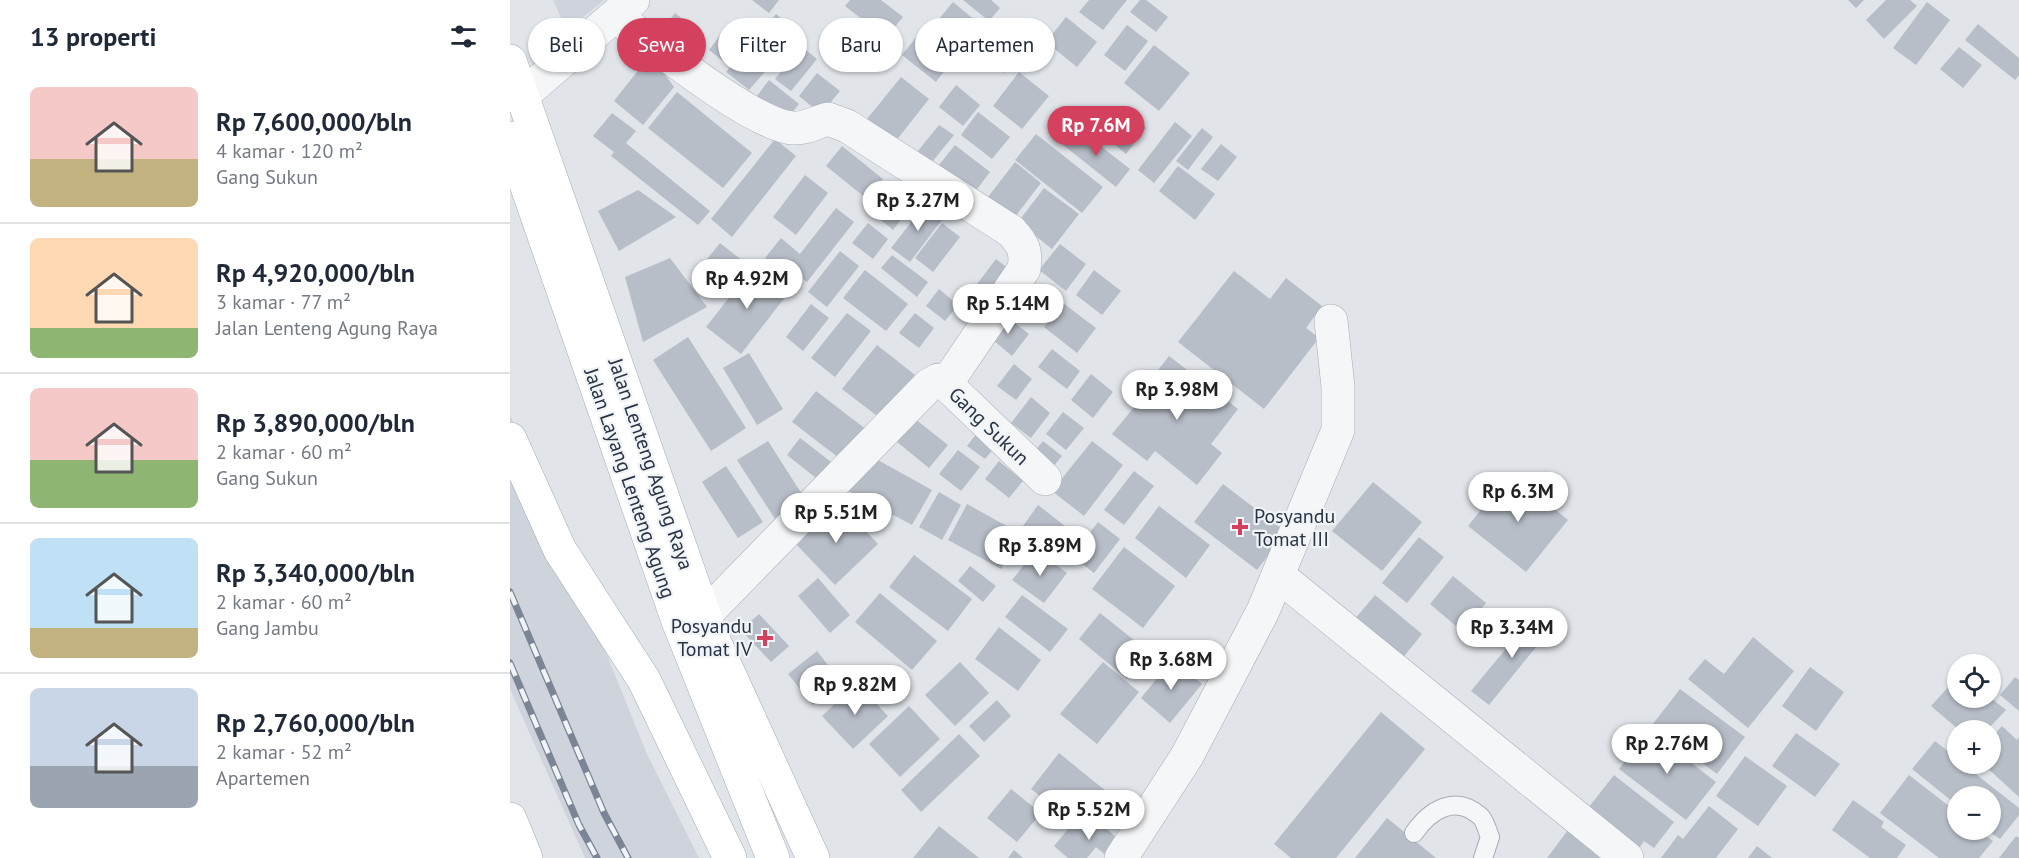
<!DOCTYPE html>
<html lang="id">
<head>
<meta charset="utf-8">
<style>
	:root { --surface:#fff; --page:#f2f2f3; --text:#1f2937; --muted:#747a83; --line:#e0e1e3; --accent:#d4415f }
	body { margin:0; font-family:"PT Sans",sans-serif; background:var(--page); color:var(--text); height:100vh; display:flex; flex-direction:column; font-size:22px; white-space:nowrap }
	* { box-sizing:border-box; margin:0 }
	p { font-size:20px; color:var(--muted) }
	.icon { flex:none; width:33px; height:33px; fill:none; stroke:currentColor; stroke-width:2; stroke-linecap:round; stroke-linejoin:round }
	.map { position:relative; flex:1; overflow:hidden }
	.details { display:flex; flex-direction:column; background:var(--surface); width:510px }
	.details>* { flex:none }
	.hud { position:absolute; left:18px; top:18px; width:570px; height:54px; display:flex; gap:12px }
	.tools { position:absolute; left:1437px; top:654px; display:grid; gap:12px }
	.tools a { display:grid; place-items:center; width:54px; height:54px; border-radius:50%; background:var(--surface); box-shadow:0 2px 4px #0004; font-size:30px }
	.price { position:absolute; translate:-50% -51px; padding:0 14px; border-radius:21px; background:#fff; color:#222; font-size:20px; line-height:39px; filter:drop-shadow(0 2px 3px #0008) }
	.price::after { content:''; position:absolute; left:50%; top:36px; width:18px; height:14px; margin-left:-9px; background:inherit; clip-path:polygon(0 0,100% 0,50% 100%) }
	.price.active { background:var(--accent); color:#fff }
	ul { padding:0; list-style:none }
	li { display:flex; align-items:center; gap:18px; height:150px; padding:0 30px }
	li+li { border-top:2px solid var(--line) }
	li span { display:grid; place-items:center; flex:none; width:168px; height:120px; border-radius:9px; color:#555 }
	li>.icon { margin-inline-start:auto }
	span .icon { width:72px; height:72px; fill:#fffc; stroke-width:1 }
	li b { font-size:26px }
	h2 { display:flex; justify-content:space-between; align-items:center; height:72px; padding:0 30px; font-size:26px }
	.pill { padding:0 21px; border-radius:27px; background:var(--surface); box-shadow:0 2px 4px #0004; font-size:21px; line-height:54px }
	.pill.active { background:var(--accent); color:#fff }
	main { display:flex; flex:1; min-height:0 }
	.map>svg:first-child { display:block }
	.built { fill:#cfd4dc }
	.building { fill:#b8bec8 }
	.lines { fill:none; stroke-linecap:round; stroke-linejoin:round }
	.service-casing { stroke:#a6acb5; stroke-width:20 }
	.minor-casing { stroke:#a6acb5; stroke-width:34 }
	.primary-casing { stroke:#a0aab6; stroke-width:34 }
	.service { stroke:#f4f6f8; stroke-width:18 }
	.minor { stroke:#f4f6f8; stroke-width:33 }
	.primary { stroke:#fff; stroke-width:33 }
	.rail-casing { stroke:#7a8595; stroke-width:7 }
	.rail { stroke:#f1f4f7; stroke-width:4.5; stroke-dasharray:14; stroke-linecap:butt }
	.poi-dot { fill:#d4415f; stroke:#f1f4f7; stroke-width:2 }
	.labels { text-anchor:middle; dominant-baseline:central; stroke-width:4.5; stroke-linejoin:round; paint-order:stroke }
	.street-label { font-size:20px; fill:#283343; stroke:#f1f4f7 }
	.poi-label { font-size:20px; fill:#283343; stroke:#f1f4f7; text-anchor:start }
</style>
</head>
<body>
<main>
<section class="details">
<h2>13 properti<svg class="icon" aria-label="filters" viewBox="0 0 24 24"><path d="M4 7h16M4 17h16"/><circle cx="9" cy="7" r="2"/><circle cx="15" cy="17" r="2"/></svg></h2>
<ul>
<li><span style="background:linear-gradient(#f6c9c9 60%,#c2b280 0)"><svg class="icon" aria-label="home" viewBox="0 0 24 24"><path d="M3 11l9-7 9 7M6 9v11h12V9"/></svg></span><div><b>Rp 7,600,000/bln</b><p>4 kamar · 120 m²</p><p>Gang Sukun</p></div></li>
<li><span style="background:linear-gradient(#ffd9b3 75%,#8fb573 0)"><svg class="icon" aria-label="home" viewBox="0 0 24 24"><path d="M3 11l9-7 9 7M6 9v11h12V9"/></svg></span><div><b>Rp 4,920,000/bln</b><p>3 kamar · 77 m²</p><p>Jalan Lenteng Agung Raya</p></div></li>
<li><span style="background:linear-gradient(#f6c9c9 60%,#8fb573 0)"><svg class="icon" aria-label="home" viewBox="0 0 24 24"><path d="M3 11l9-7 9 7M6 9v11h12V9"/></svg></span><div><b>Rp 3,890,000/bln</b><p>2 kamar · 60 m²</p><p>Gang Sukun</p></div></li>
<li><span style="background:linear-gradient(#bfe0f5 75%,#c2b280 0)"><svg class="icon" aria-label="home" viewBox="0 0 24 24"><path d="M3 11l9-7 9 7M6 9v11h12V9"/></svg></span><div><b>Rp 3,340,000/bln</b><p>2 kamar · 60 m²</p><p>Gang Jambu</p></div></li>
<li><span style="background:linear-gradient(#c9d6e8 65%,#9aa5b1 0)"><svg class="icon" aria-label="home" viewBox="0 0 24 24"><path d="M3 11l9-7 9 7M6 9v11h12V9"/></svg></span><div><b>Rp 2,760,000/bln</b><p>2 kamar · 52 m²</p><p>Apartemen</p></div></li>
</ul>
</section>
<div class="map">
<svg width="1509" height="858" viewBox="0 0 1509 858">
	<rect width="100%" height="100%" fill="#e1e5ea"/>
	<g class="built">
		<polygon points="43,0 94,0 57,31"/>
		<polygon points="0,415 137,754 189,858 75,858 0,689"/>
	</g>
	<g class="building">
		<polygon points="242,0 269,0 259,13"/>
		<polygon points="340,0 371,0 393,17 376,38 335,6"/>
		<polygon points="453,0 481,0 490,8 479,21"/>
		<polygon points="579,0 617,0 593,30 569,12"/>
		<polygon points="630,0 636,0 658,17 646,32 620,12"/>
		<polygon points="1338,0 1354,0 1346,8"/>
		<polygon points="1376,0 1400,0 1407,6 1374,39 1356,20"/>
		<polygon points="443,2 471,25 451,49 423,26"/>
		<polygon points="1417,2 1440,20 1406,65 1383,48"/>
		<polygon points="165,13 184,28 169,46 151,31"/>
		<polygon points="266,14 291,35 270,61 244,41"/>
		<polygon points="556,17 587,42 567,67 536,42"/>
		<polygon points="1468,24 1509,58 1509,75 1505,80 1455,40"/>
		<polygon points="617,25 638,41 615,71 594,55"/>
		<polygon points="486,29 513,50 494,73 467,52"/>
		<polygon points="412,30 445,57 426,82 392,55"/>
		<polygon points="212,33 232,49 218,65 199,50"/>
		<polygon points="644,45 680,73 649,111 614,83"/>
		<polygon points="291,46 307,59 281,91 265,79"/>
		<polygon points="1449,47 1472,65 1453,88 1430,69"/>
		<polygon points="234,49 258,68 239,90 216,72"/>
		<polygon points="134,63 154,73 164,87 133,125 104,101"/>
		<polygon points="509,72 539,96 512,129 483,106"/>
		<polygon points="307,73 330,91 311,114 289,96"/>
		<polygon points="391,77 419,99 381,147 353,124"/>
		<polygon points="259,80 289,104 274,123 244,100"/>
		<polygon points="446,85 470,105 453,126 429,107"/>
		<polygon points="167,92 242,153 213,188 138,128"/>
		<polygon points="608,106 636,128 616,154 588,131"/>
		<polygon points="468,112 500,137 482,159 451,135"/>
		<polygon points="102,113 126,131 116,143 200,211 188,225 101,156 104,152 83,136"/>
		<polygon points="665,122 682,136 644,183 628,170"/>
		<polygon points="429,125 444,135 413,173 399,162"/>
		<polygon points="566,127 620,169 606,187 552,144"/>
		<polygon points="692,128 703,137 678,170 666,161"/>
		<polygon points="526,134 593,187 572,213 505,160"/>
		<polygon points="265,139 286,156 222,237 201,219"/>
		<polygon points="711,144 727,157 708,181 691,169"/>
		<polygon points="445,145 480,172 464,193 429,165"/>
		<polygon points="332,146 373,179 357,199 316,166"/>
		<polygon points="505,162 531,183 504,218 478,197"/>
		<polygon points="668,166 705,194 685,220 649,191"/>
		<polygon points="295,175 318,193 286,235 263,217"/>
		<polygon points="534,188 569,214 542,249 508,222"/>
		<polygon points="128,190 166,217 109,251 88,211"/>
		<polygon points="383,195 400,208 383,230 366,216"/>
		<polygon points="417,202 435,216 400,262 381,248"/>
		<polygon points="326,208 344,222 297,282 290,277 286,282 255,258 271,238 290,254"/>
		<polygon points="358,223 378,239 363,259 342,243"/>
		<polygon points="432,223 450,237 423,272 405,258"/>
		<polygon points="210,243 234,262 217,283 193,264"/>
		<polygon points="550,244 576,264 556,291 529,270"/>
		<polygon points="330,251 349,266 317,307 298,292"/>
		<polygon points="382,255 418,282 407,297 371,268"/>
		<polygon points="160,258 197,307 133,342 115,277"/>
		<polygon points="486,259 507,275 487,300 467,284"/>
		<polygon points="244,266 279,292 231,354 196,327"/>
		<polygon points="355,270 398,304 376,331 333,298"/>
		<polygon points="584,270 611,291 592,315 566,295"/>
		<polygon points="724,271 760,299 776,278 812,306 796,328 809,338 754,409 668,342"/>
		<polygon points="429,289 448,305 435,321 416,306"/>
		<polygon points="513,292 536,311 527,323 504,304"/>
		<polygon points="553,303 586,328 567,353 534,327"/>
		<polygon points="301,304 319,318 293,351 276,337"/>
		<polygon points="337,313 361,331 325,377 301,358"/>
		<polygon points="405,313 424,328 409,348 389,333"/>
		<polygon points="493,314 519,334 502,356 477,335"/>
		<polygon points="178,337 236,428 201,451 143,360"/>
		<polygon points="367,345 405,375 371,419 332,389"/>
		<polygon points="542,349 570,371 557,389 528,367"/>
		<polygon points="239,353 273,409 247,425 213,368"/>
		<polygon points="659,356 728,409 701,444 712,453 687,485 645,451 637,461 602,434 625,406 622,404"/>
		<polygon points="504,364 522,379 506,400 487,386"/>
		<polygon points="581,374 603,392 583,418 561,400"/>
		<polygon points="306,391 357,430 333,461 282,422"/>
		<polygon points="521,397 540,413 521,438 501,423"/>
		<polygon points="553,412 574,428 556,450 536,434"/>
		<polygon points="400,415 438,445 419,468 381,437"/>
		<polygon points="467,433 485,447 475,459 457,446"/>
		<polygon points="290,438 325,465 311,482 277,455"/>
		<polygon points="258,441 295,499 265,519 227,460"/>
		<polygon points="533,441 552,456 539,472 520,457"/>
		<polygon points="582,441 613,465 574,516 542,491"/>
		<polygon points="448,450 470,467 451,491 429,474"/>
		<polygon points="357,454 422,490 402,525 337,490"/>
		<polygon points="489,461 513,481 499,498 475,479"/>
		<polygon points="216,466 253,522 228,538 192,482"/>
		<polygon points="624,471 644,486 614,525 594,510"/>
		<polygon points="1000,473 1058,520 1016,572 958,526"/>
		<polygon points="863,482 912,522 872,571 822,531"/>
		<polygon points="713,484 776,532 747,570 684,522"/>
		<polygon points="429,492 451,505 432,540 409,527"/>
		<polygon points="328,502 368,544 325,585 285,543"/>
		<polygon points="457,504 511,534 491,569 438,540"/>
		<polygon points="528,505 564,533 548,553 513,526"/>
		<polygon points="649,506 700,545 676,578 625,538"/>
		<polygon points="588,522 610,539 584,573 562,556"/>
		<polygon points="909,537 934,557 897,603 872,583"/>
		<polygon points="614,547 665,586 633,628 582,589"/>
		<polygon points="526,550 557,573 534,603 502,580"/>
		<polygon points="404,555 462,599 438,631 379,587"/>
		<polygon points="460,566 486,586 473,602 448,581"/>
		<polygon points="943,576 976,603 953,632 920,604"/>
		<polygon points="308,578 340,615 320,633 288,596"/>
		<polygon points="370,593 427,641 402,670 345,622"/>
		<polygon points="512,595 558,629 540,652 495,617"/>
		<polygon points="865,595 912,634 892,659 844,620"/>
		<polygon points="1026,612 1043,626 979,705 961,691"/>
		<polygon points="590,613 639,652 617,679 569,639"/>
		<polygon points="249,614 279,646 261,662 231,630"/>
		<polygon points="489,627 531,660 508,691 465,659"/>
		<polygon points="1243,637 1284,671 1238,728 1178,679 1195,659 1214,674"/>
		<polygon points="307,651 332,683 303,705 278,674"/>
		<polygon points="662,660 692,684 660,723 631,698"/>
		<polygon points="450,662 479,693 445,726 415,695"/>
		<polygon points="593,662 629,692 587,744 550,714"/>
		<polygon points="1300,667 1334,692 1306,731 1272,706"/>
		<polygon points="1505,677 1509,680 1509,711 1490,695"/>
		<polygon points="347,683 378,716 343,749 312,716"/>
		<polygon points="1441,684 1448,690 1448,698 1456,698 1465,706 1473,698 1481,698 1496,710 1477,730 1449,730 1421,706"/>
		<polygon points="1170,689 1235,737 1207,774 1142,725"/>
		<polygon points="487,700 501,716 474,742 459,726"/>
		<polygon points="399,706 430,739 390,777 359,744"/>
		<polygon points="871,712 915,749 826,858 781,858 764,844"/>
		<polygon points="1492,726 1507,740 1509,737 1509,797 1473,764 1480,764 1480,739"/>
		<polygon points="1139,730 1206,782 1176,820 1109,769"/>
		<polygon points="1286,733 1330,764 1305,797 1262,766"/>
		<polygon points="449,734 470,756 411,812 391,790"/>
		<polygon points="1425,741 1448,759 1448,764 1453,764 1509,808 1509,815 1490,839 1477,830 1480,830 1480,796 1448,796 1448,806 1402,769"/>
		<polygon points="549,753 602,796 585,816 552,789 540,804 521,789"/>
		<polygon points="1235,756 1277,786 1248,826 1206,796"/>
		<polygon points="1104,775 1164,822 1144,848 1134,841 1123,857 1071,817"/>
		<polygon points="1399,775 1448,813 1448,830 1468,830 1483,841 1469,858 1429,858 1370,813"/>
		<polygon points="501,789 531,813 507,842 477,818"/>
		<polygon points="1343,800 1374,822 1371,827 1396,845 1387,858 1360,858 1322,830"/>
		<polygon points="1199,806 1228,829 1206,858 1151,858 1168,835 1173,839"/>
		<polygon points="583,818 617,846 599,858 586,847 577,858 558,858 544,846 564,822 574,830"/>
		<polygon points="877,818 926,858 845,858"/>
		<polygon points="1064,822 1112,858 1037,858"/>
		<polygon points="429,826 469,858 403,858"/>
		<polygon points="1506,836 1509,838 1509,858 1489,858"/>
		<polygon points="1247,846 1262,858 1238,858"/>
		<polygon points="504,850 513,858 498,858"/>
	</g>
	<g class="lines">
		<defs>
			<path id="service" d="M904,833C920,810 945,794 970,816C975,820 977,830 980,837L973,858"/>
			<g id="minor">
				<path d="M105,16C141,42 244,126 283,128C296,129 306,122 318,119L337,126L501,231C513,244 517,251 514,269L436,384"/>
				<polyline points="12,96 123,0"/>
				<polyline points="769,576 1117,858"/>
				<polyline points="194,616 419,385 428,380 436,384 535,479"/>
				<polyline points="611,858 677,756 753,611 828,430 828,387 821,321"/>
			</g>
			<g id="primary">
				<polyline points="0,61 200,632 303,858"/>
				<polyline points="0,138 168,621 263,858"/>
				<polyline points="0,439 50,550 134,680 220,858"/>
				<polyline points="0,819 16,858"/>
			</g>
		</defs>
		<use href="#service" class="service-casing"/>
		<use href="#minor" class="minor-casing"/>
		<use href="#primary" class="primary-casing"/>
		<use href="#service" class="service"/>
		<use href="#minor" class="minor"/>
		<use href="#primary" class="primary"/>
		<defs>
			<g id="rail">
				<polyline points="0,592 94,813 118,858"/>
				<polyline points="0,663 69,825 87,858"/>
			</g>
		</defs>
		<use href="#rail" class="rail-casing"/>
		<use href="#rail" class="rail"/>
	</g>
	<g class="poi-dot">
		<path d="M727 518h6v6h6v6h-6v6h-6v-6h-6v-6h6z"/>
		<path d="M252 629h6v6h6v6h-6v6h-6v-6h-6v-6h6z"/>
	</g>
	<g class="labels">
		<g class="street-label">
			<text transform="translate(479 426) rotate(44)">Gang Sukun</text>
			<text transform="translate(141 464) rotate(71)">Jalan Lenteng Agung Raya</text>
			<text transform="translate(120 483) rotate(71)">Jalan Layang Lenteng Agung</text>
		</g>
		<g class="poi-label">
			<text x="744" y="516">Posyandu<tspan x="744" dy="23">Tomat III</tspan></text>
			<text x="242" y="626" text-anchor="end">Posyandu<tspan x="242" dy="23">Tomat IV</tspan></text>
		</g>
	</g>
</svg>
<div class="tools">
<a><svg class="icon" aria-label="locate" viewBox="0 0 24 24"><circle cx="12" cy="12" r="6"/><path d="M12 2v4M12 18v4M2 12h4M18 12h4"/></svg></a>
<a>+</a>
<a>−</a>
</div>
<b class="price active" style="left:586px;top:157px">Rp 7.6M</b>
<b class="price" style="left:408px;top:232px">Rp 3.27M</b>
<b class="price" style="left:237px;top:310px">Rp 4.92M</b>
<b class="price" style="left:498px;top:335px">Rp 5.14M</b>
<b class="price" style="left:667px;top:421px">Rp 3.98M</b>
<b class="price" style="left:1008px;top:523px">Rp 6.3M</b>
<b class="price" style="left:326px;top:544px">Rp 5.51M</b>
<b class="price" style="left:530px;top:577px">Rp 3.89M</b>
<b class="price" style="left:1002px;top:659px">Rp 3.34M</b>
<b class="price" style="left:661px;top:691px">Rp 3.68M</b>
<b class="price" style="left:345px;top:716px">Rp 9.82M</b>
<b class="price" style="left:1157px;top:775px">Rp 2.76M</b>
<b class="price" style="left:579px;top:841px">Rp 5.52M</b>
<div class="hud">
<a class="pill">Beli</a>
<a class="pill active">Sewa</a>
<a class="pill">Filter</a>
<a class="pill">Baru</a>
<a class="pill">Apartemen</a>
</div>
</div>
</main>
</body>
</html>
